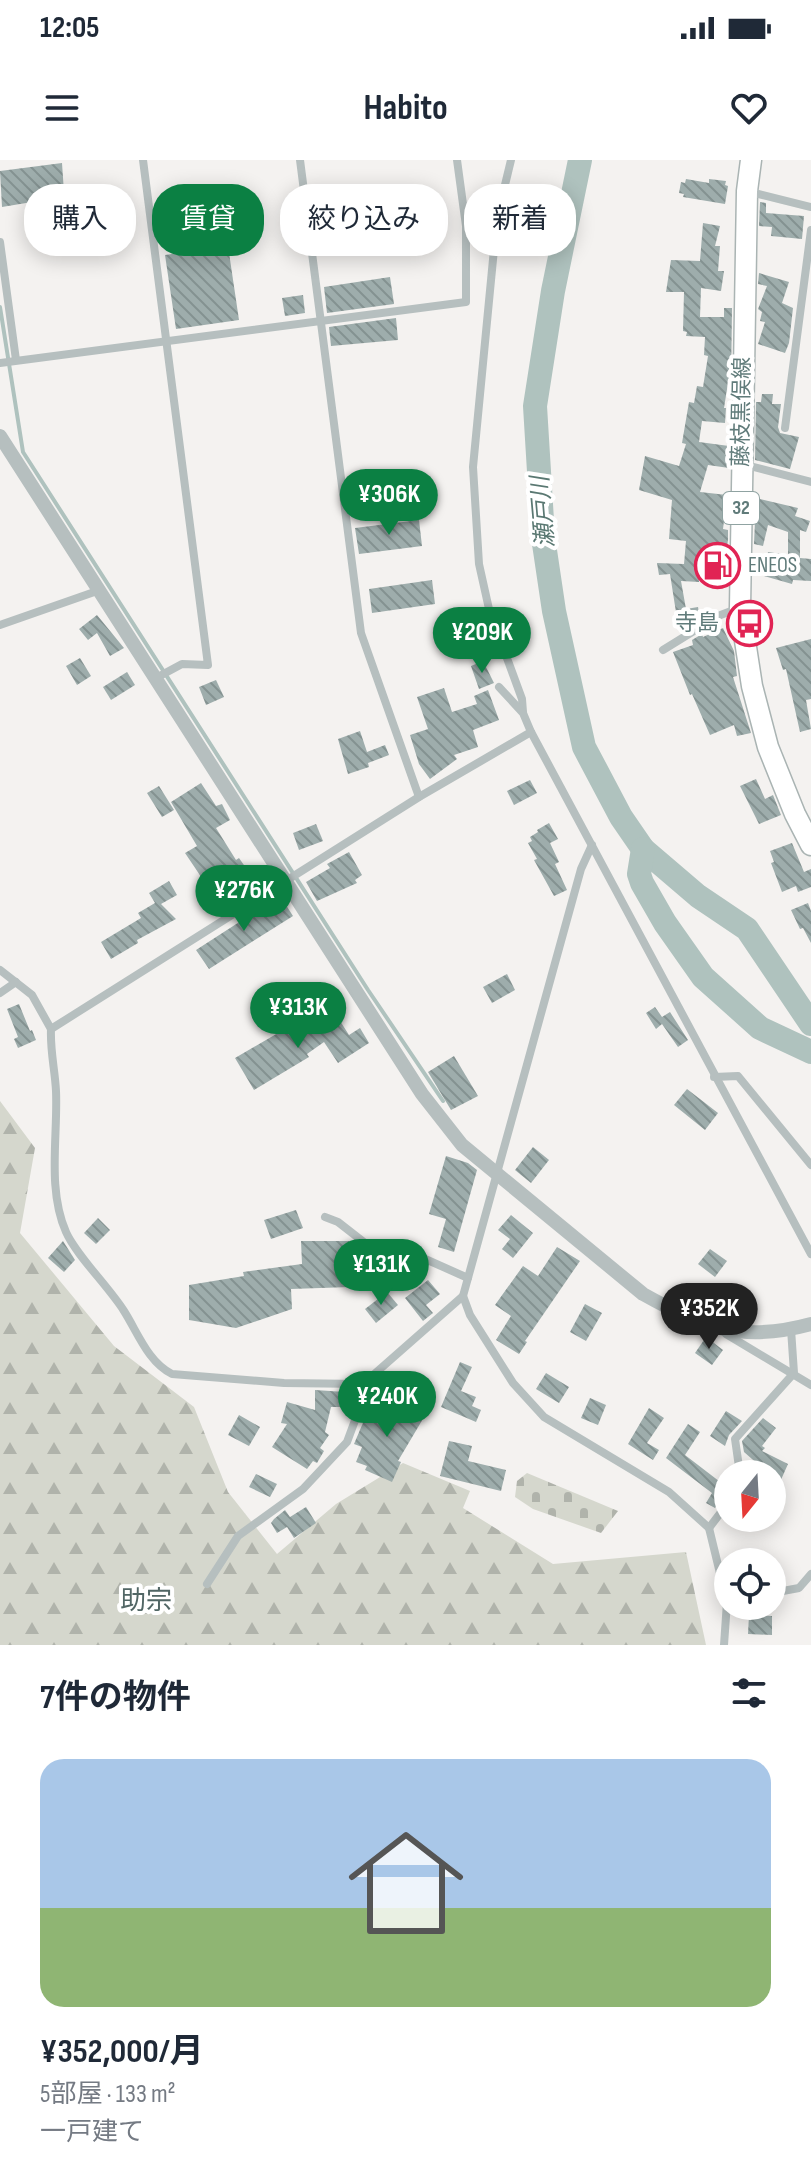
<!DOCTYPE html>
<html lang="ja">
<head>
<meta charset="utf-8">
<style>
	:root { --surface:#fff; --page:#f6f6f7; --text:#1f2937; --muted:#747a83; --accent:#0b8043 }
	body { margin:0; font-family:"Sofia Sans Condensed","Noto Sans JP",sans-serif; background:var(--page); color:var(--text); height:100vh; display:flex; flex-direction:column; font-size:30px; white-space:nowrap }
	* { box-sizing:border-box; margin:0 }
	p { font-size:26px; color:var(--muted) }
	.icon { flex:none; width:44px; height:44px; fill:none; stroke:currentColor; stroke-width:2; stroke-linecap:round; stroke-linejoin:round }
	.map { position:relative; height:1485px; overflow:hidden }
	.details { display:flex; flex-direction:column; background:var(--surface); flex:1 }
	.details>* { flex:none }
	.hud { position:absolute; left:24px; top:24px; width:764px; height:72px; display:flex; gap:16px }
	.needle { width:52px; rotate:198deg }
	.tools { position:absolute; left:714px; top:1300px; display:grid; gap:16px }
	.tools a { display:grid; place-items:center; width:72px; height:72px; border-radius:50%; background:var(--surface); box-shadow:0 4px 20px #0003; font-size:40px }
	.price { position:absolute; translate:-50% -68px; padding:0 18px; border-radius:28px; background:var(--accent); color:#fff; font-size:26px; line-height:52px; filter:drop-shadow(0 2px 4px #0008) }
	.price::after { content:''; position:absolute; left:50%; top:48px; width:24px; height:18px; margin-left:-12px; background:inherit; clip-path:polygon(0 0,100% 0,50% 100%) }
	.price.selected { background:#222; color:#fff }
	ul { padding:0; list-style:none }
	li { display:grid; align-content:center; gap:16px; height:424px; padding:0 40px }
	li span { display:grid; place-items:center; height:248px; border-radius:24px; color:#555 }
	li>.icon { margin-inline-start:auto }
	span .icon { width:144px; height:144px; fill:#fffc; stroke-width:1 }
	li b { font-size:34px }
	h2 { display:flex; justify-content:space-between; align-items:center; height:96px; padding:0 40px; font-size:34px }
	.pill { padding:0 28px; border-radius:32px; background:var(--surface); box-shadow:0 4px 20px #0003; font-size:28px; line-height:72px }
	.pill.selected { background:var(--accent); color:#fff }
	.status { display:flex; justify-content:space-between; align-items:center; height:56px; padding:0 40px; background:var(--surface); direction:ltr }
	.status svg { height:22px; fill:currentColor }
	header { display:flex; justify-content:space-between; align-items:center; height:104px; padding:0 40px; background:var(--surface); font-size:36px; font-weight:700 }
	.map>svg:first-child { display:block }
	.forest { fill:url(#forest-firs) }
	.cemetery { fill:url(#cemetery-stones) }
	.lines { fill:none; stroke-linecap:round; stroke-linejoin:round }
	.stream { stroke:#afc2be; stroke-width:4 }
	.river { stroke:#afc2be; stroke-width:24 }
	.building { fill:url(#building-back-hatch) }
	.primary-casing { stroke:#aab4b3; stroke-width:23 }
	.minor { stroke:#b6bfbf; stroke-width:8 }
	.tertiary { stroke:#b6bfbf; stroke-width:14 }
	.primary { stroke:#fff; stroke-width:20 }
	.labels { text-anchor:middle; dominant-baseline:central; stroke-width:8; stroke-linejoin:round; paint-order:stroke }
	.shield { fill:#fff; stroke:#90a3a2; stroke-width:2 }
	.shield-label { font-size:20px; font-weight:bold; fill:#607b7a }
	.street-label { font-size:22px; fill:#607b7a; stroke:#fff }
	.poi-label { font-size:22px; fill:#607b7a; stroke:#fff; text-anchor:start }
	.water-label { font-size:24px; font-style:italic; fill:#5a7872; stroke:#fff }
	.quarter-label { font-size:26px; fill:#516665; stroke:#fff }
</style>
</head>
<body>
<div class="status"><b>12:05</b><svg viewBox="0 0 49 12"><path d="M0 12V9h3v3zM5 12V6h3v6zM10 12V3h3v9zM15 12V0h3v12zM26 1h20v11H26zM47 4h2v5h-2z"/></svg></div>
<header><svg class="icon" aria-label="menu" viewBox="0 0 24 24"><path d="M4 6h16M4 12h16M4 18h16"/></svg>Habito<svg class="icon" aria-label="heart" viewBox="0 0 24 24"><path d="M12 20l-8-8c-3-5 5-10 8-4 3-6 11-1 8 4z"/></svg></header>
<div class="map">
<svg width="811" height="1485" viewBox="0 0 811 1485">
	<defs>
		<pattern id="forest-firs" width="22" height="20" patternUnits="userSpaceOnUse" patternTransform="scale(2)"><rect width="22" height="20" fill="#d5d7cd"/><path d="M5 1l3.5 6h-7zM16 11l3.5 6h-7z" fill="#b0b3ab"/></pattern>
		<pattern id="cemetery-stones" width="16" height="16" patternUnits="userSpaceOnUse" patternTransform="scale(2)"><rect width="16" height="16" fill="#d5d7cd"/><path d="M2 7V4a2 2 0 0 1 4 0v3zM10 15v-3a2 2 0 0 1 4 0v3z" fill="#b0b3ab"/></pattern>
		<pattern id="building-back-hatch" width="6" height="6" patternUnits="userSpaceOnUse" patternTransform="scale(2)"><rect width="6" height="6" fill="#9eadac"/><path d="M-1 5l2 2M0 0l6 6M5-1l2 2" fill="none" stroke="#849291"/></pattern>
	</defs>
	<rect width="100%" height="100%" fill="#f4f2f0"/>
	<polygon class="forest" points="0,941 35,988 20,1073 114,1186 194,1247 228,1332 277,1394 336,1344 403,1303 470,1331 463,1348 553,1404 686,1392 706,1485 0,1485"/>
	<polygon class="cemetery" points="527,1313 618,1351 601,1373 533,1349 515,1337 517,1321"/>
	<g class="lines">
		<polyline class="stream" points="0,147 23,292 368,830 443,941"/>
		<g class="river">
			<polyline points="580,0 553,131 535,246 543,377 554,451 584,587 621,657 643,689 698,736 747,769 811,864"/>
			<polyline points="643,689 639,714 642,723 665,763 703,817 760,868 811,892"/>
		</g>
	</g>
	<g class="building">
		<polygon points="62,3 65,47 32,49 32,42 2,47 0,11"/>
		<polygon points="686,19 709,23 709,19 726,21 725,25 728,26 725,44 683,37 684,34 679,33 681,22 685,23"/>
		<polygon points="760,42 766,43 766,53 804,56 802,79 771,76 772,67 759,66"/>
		<polygon points="703,63 720,66 715,86 720,86 718,111 724,111 721,131 701,128 700,157 724,157 724,148 732,148 731,224 728,223 724,248 726,248 725,263 702,261 699,282 729,286 729,308 708,305 700,332 727,335 723,369 728,370 728,379 724,417 699,416 699,422 681,421 686,449 698,447 700,459 687,467 686,464 678,465 670,414 659,415 657,403 684,404 686,381 669,379 672,340 639,330 645,296 679,306 686,284 682,283 689,242 694,243 697,226 703,227 708,196 704,195 705,177 686,176 687,172 683,171 684,132 666,132 671,100 700,101"/>
		<polygon points="228,86 239,160 176,169 165,95"/>
		<polygon points="759,113 789,122 782,143 793,148 789,183 785,193 758,184 765,162 760,161 762,152 758,149 767,126 758,124"/>
		<polygon points="390,117 394,144 327,153 324,127"/>
		<polygon points="303,135 305,153 285,156 282,138"/>
		<polygon points="396,158 398,180 331,186 329,167"/>
		<polygon points="762,234 773,234 772,244 781,244 778,267 780,273 799,277 790,309 755,300 756,242 761,242"/>
		<polygon points="756,338 798,348 795,356 810,361 806,372 800,370 800,398 811,399 811,421 793,420 792,424 764,416 768,392 788,395 788,372 768,365 763,386 754,384"/>
		<polygon points="419,360 422,386 359,394 355,368"/>
		<polygon points="432,420 435,444 372,453 369,429"/>
		<polygon points="97,455 124,488 110,496 97,473 88,480 79,469"/>
		<polygon points="723,468 734,491 737,516 733,517 751,573 737,576 734,565 710,575 692,534 690,535 673,492 693,485 692,480 702,474 703,477"/>
		<polygon points="811,479 811,539 806,540 811,569 800,572 786,509 783,510 776,488"/>
		<polygon points="80,498 91,516 77,525 66,506"/>
		<polygon points="483,501 494,523 479,529 471,506"/>
		<polygon points="127,512 135,525 111,540 103,527"/>
		<polygon points="216,520 224,537 206,545 199,527"/>
		<polygon points="444,528 452,552 477,544 474,536 488,530 499,560 473,570 478,587 454,595 457,599 430,619 419,604 410,575 428,569 417,537"/>
		<polygon points="360,571 367,592 385,585 389,595 368,603 369,607 348,614 338,579"/>
		<polygon points="756,619 765,639 773,635 781,655 759,664 740,626"/>
		<polygon points="530,620 537,633 514,645 507,631"/>
		<polygon points="201,623 216,646 222,644 230,660 216,668 236,700 239,698 246,708 235,715 239,720 214,736 185,693 197,686 171,642"/>
		<polygon points="159,626 174,650 162,657 147,633"/>
		<polygon points="549,663 558,679 550,683 559,702 555,704 567,730 554,736 534,700 537,699 528,683 532,681 530,677 538,672 537,670"/>
		<polygon points="316,664 323,681 299,690 293,673"/>
		<polygon points="792,683 804,712 811,709 811,727 798,732 796,726 782,732 771,703 774,702 770,691"/>
		<polygon points="349,692 362,715 355,720 357,723 317,741 306,722 330,708 327,704"/>
		<polygon points="169,721 177,735 161,744 176,759 137,780 138,783 111,799 101,782 141,758 138,753 155,743 149,733"/>
		<polygon points="272,741 276,747 284,742 293,756 209,809 196,790"/>
		<polygon points="808,743 811,751 811,783 803,768 800,769 791,750"/>
		<polygon points="507,814 515,830 492,843 483,827"/>
		<polygon points="19,844 30,871 32,870 36,880 18,888 14,879 18,877 7,849"/>
		<polygon points="655,847 662,857 670,852 688,880 678,887 662,864 656,869 646,853"/>
		<polygon points="335,853 349,875 360,868 369,883 338,903 324,882 307,894 309,897 254,930 235,898 290,866 297,878"/>
		<polygon points="454,896 478,936 451,950 428,912"/>
		<polygon points="687,929 718,953 705,970 674,945"/>
		<polygon points="533,987 549,1000 531,1023 515,1010"/>
		<polygon points="446,996 468,1003 477,1010 454,1092 438,1087 446,1059 429,1054"/>
		<polygon points="296,1050 303,1068 271,1079 264,1060"/>
		<polygon points="511,1055 533,1073 513,1098 502,1089 510,1079 498,1070"/>
		<polygon points="98,1058 110,1070 96,1084 84,1073"/>
		<polygon points="63,1081 75,1100 64,1112 48,1098"/>
		<polygon points="301,1081 349,1081 350,1127 291,1129 292,1149 236,1168 189,1160 189,1125 244,1116 243,1112 302,1104"/>
		<polygon points="557,1087 580,1101 525,1181 527,1182 519,1194 496,1180 511,1156 495,1145 523,1106 538,1116"/>
		<polygon points="710,1089 727,1101 715,1117 698,1104"/>
		<polygon points="428,1120 440,1134 426,1145 433,1153 423,1161 405,1138"/>
		<polygon points="387,1132 398,1145 376,1163 365,1149"/>
		<polygon points="585,1144 602,1153 586,1181 570,1172"/>
		<polygon points="706,1177 723,1190 712,1205 695,1193"/>
		<polygon points="460,1202 472,1207 461,1231 476,1237 472,1246 481,1250 476,1262 441,1247"/>
		<polygon points="546,1213 569,1227 559,1243 536,1229"/>
		<polygon points="315,1230 345,1232 345,1247 331,1247 325,1272 329,1275 320,1288 324,1291 317,1303 313,1301 307,1309 272,1287 287,1264 281,1263 287,1242 315,1250"/>
		<polygon points="590,1238 606,1245 598,1265 581,1258"/>
		<polygon points="417,1239 430,1247 398,1301 401,1302 392,1322 365,1310 367,1306 356,1302 362,1287 354,1284 365,1258 374,1244 398,1260 401,1255 406,1258"/>
		<polygon points="649,1248 664,1258 647,1283 659,1290 653,1300 628,1284"/>
		<polygon points="726,1251 742,1261 729,1275 725,1286 710,1276"/>
		<polygon points="239,1255 260,1267 249,1286 228,1275"/>
		<polygon points="763,1258 776,1268 762,1286 765,1288 762,1291 788,1304 772,1340 772,1312 760,1306 744,1292 742,1281"/>
		<polygon points="688,1264 700,1272 685,1295 728,1328 715,1348 706,1343 712,1333 666,1298"/>
		<polygon points="449,1281 472,1286 468,1301 506,1310 501,1331 440,1316"/>
		<polygon points="256,1314 277,1324 270,1337 249,1327"/>
		<polygon points="306,1347 316,1363 294,1378 287,1367 277,1373 271,1363 274,1359 285,1350 290,1357"/>
		<polygon points="749,1455 772,1456 772,1475 748,1474"/>
	</g>
	<g class="lines">
		<defs>
			<polyline id="primary" points="751,0 747,31 740,448 752,526 768,587 795,654 811,685"/>
		</defs>
		<use href="#primary" class="primary-casing"/>
		<g class="minor">
			<polyline points="143,0 208,505 182,504 156,518"/>
			<polyline points="300,0 361,473 419,637"/>
			<polyline points="511,0 497,58 473,307 479,404 489,449 522,539 523,552"/>
			<polyline points="750,32 811,47"/>
			<polyline points="0,82 16,200"/>
			<polyline points="0,203 466,142 466,66 457,0"/>
			<polyline points="785,268 811,70"/>
			<polyline points="742,304 811,322"/>
			<polyline points="0,465 100,430"/>
			<polyline points="663,490 718,456 739,448"/>
			<polyline points="499,527 523,553 531,572 811,1094"/>
			<polyline points="592,685 581,709 463,1136 470,1155 513,1223 544,1257 669,1332 709,1368 727,1442 724,1485"/>
			<polyline points="0,810 32,835 51,869"/>
			<polyline points="0,833 16,822"/>
			<polyline points="714,917 738,916 811,1005"/>
			<polyline points="325,1057 338,1062 370,1087 423,1098 468,1118"/>
			<path d="M463,1136L363,1224L284,1223L172,1214C148,1202 138,1173 124,1151C109,1127 76,1095 66,1072C47,1029 58,976 56,931C55,910 50,891 51,869L419,637L531,572"/>
			<polyline points="726,1174 811,1225"/>
			<polyline points="740,1314 735,1279 794,1213 791,1169"/>
			<polyline points="709,1368 728,1343"/>
			<polyline points="207,1424 238,1376 303,1329 347,1282 357,1255 363,1224"/>
			<polyline points="772,1433 799,1428 811,1414"/>
		</g>
		<path class="tertiary" d="M0,276L422,934L462,985L643,1134C704,1168 742,1183 811,1164"/>
		<use href="#primary" class="primary"/>
	</g>
	<defs>
		<symbol id="fuel-ring" viewBox="-11 -11 22 22"><circle r="9.5" fill="#fff" stroke="#e12454" stroke-width="1.5"/><path d="M-5.5-6h7V0h2V4h1.3V-2.5L3-4.5l.8-.8L6-3V5H2.5V1h-1V6h-7ZM-4.2-4.7v3.2H.2V-4.7Z" fill="#e12454"/></symbol>
		<symbol id="bus-ring" viewBox="-11 -11 22 22"><circle r="9.5" fill="#fff" stroke="#e12454" stroke-width="1.5"/><path d="M-5-6H5V4H4V6H2V4H-2V6H-4V4H-5ZM-3.5-4V0h7V-4ZM-3.5 1.2v1.5H-2V1.2ZM2 1.2v1.5H3.5V1.2Z" fill="#e12454"/></symbol>
	</defs>
	<g fill-rule="evenodd">
		<use href="#fuel-ring" x="692" y="380" width="51" height="51"/>
		<use href="#bus-ring" x="724" y="438" width="51" height="51"/>
	</g>
	<g class="labels">
		<rect class="shield" x="723" y="332" width="36" height="32" rx="6"/>
		<g class="shield-label">
			<text x="741" y="348">32</text>
		</g>
		<g class="street-label">
			<text transform="translate(742 252) rotate(-89)">藤枝黒俣線</text>
		</g>
		<g class="poi-label">
			<text x="748" y="405">ENEOS</text>
			<text x="719" y="463" text-anchor="end">寺島</text>
		</g>
		<g class="water-label">
			<text transform="translate(543 352) rotate(-95)">瀬戸川</text>
		</g>
		<g class="quarter-label">
			<text x="146" y="1441">助宗</text>
		</g>
	</g>
</svg>
<div class="tools">
<a><svg class="needle" viewBox="-14 -14 28 28"><path d="M0-13l5 13h-10z" fill="#e53935"/><path d="M0 13l5-13h-10z" fill="#747a83"/></svg></a>
<a><svg class="icon" aria-label="locate" viewBox="0 0 24 24"><circle cx="12" cy="12" r="6"/><path d="M12 2v4M12 18v4M2 12h4M18 12h4"/></svg></a>
</div>
<b class="price" style="left:389px;top:377px">¥306K</b>
<b class="price" style="left:482px;top:515px">¥209K</b>
<b class="price" style="left:244px;top:773px">¥276K</b>
<b class="price" style="left:298px;top:890px">¥313K</b>
<b class="price" style="left:381px;top:1147px">¥131K</b>
<b class="price selected" style="left:709px;top:1191px">¥352K</b>
<b class="price" style="left:387px;top:1279px">¥240K</b>
<div class="hud">
<a class="pill">購入</a>
<a class="pill selected">賃貸</a>
<a class="pill">絞り込み</a>
<a class="pill">新着</a>
</div>
</div>
<section class="details">
<h2>7件の物件<svg class="icon" aria-label="filters" viewBox="0 0 24 24"><path d="M4 7h16M4 17h16"/><circle cx="9" cy="7" r="2"/><circle cx="15" cy="17" r="2"/></svg></h2>
<ul>
<li><span style="background:linear-gradient(#a9c7e8 60%,#8fb573 0)"><svg class="icon" aria-label="home" viewBox="0 0 24 24"><path d="M3 11l9-7 9 7M6 9v11h12V9"/></svg></span><div><b>¥352,000/月</b><p>5部屋 · 133 m²</p><p>一戸建て</p></div></li>
</ul>
</section>
</body>
</html>
